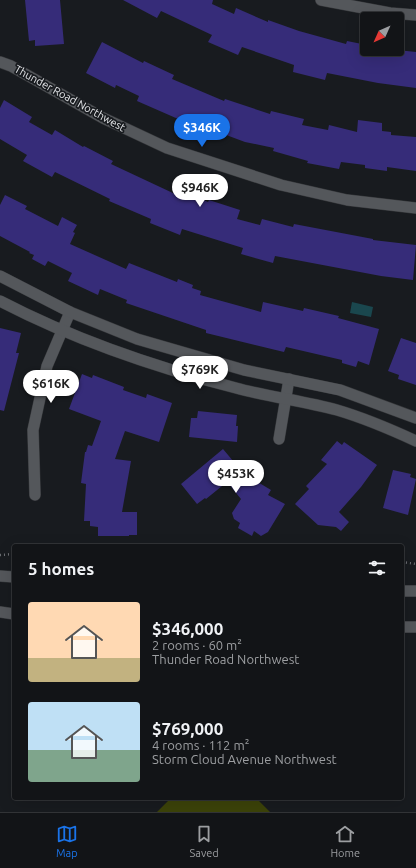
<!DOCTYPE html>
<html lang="en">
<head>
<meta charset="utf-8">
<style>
	:root { --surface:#121417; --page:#1f2124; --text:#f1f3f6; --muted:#9c9ea1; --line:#313336; --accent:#1a73e8 }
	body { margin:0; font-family:Ubuntu,sans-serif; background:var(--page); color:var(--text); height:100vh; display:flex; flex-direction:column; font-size:15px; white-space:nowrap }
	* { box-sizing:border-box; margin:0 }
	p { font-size:13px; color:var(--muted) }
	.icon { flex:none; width:22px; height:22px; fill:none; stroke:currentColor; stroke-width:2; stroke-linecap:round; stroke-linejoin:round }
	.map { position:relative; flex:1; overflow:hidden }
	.drawer { position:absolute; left:12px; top:544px; width:392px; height:256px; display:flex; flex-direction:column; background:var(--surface); border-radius:4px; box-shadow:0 4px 16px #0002,0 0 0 1px var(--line) }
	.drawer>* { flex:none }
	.needle { width:26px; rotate:225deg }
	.controls { position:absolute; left:360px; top:12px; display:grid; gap:8px }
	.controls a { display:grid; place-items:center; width:44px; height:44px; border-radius:4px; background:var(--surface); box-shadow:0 4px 16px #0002,0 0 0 1px var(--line); font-size:20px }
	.price { position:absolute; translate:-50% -34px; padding:0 9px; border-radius:14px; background:#fff; color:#222; font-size:13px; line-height:26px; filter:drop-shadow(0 1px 2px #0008) }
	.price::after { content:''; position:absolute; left:50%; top:24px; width:12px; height:9px; margin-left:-6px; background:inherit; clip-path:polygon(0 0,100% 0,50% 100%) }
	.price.current { background:var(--accent); color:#fff }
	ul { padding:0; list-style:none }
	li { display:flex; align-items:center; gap:12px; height:100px; padding:0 16px }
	li span { display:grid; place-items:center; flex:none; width:112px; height:80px; border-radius:4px; color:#555 }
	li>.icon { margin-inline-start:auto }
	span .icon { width:48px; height:48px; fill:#fffc; stroke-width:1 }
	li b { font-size:17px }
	h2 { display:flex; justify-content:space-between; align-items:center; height:48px; padding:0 16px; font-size:17px }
	.tabs { display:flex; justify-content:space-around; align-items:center; height:56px; border-top:1px solid var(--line); background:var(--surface); font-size:11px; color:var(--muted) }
	.tabs a { display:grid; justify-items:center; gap:2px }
	.tabs .current { color:var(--accent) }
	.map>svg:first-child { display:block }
	.green { fill:#3c4309 }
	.water { fill:#1a474e }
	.building { fill:#362c79 }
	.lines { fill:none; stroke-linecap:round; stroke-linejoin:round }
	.minor-casing { stroke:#35373a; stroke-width:12 }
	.tertiary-casing { stroke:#35373a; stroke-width:12 }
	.secondary-casing { stroke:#35373a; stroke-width:12 }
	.path { stroke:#6e7175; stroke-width:2.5; stroke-dasharray:1 3; stroke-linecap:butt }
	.minor { stroke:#54575b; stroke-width:11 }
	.tertiary { stroke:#54575b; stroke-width:11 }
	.secondary { stroke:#54575b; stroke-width:11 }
	.labels { text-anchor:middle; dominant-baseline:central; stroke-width:3.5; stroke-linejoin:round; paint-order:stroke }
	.street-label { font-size:11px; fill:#e4e6e9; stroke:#181b1f }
</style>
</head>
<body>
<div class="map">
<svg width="416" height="812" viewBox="0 0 416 812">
	<rect width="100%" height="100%" fill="#181b1f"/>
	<polygon class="green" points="171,798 256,798 270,812 157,812"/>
	<polygon class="water" points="352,302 373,307 371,317 350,313"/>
	<g class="building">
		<polygon points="25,0 60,0 64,44 35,46 35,40 29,41"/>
		<polygon points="123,0 213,0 212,4 234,14 236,8 268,22 268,20 299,31 346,44 347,41 367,45 367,49 388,49 416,52 416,88 378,83 327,73 325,80 293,72 294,65 242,47 238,55 208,42 212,35 161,11 157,18"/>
		<polygon points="102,42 143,63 144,61 174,75 172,79 224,101 225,99 270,114 271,111 304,119 302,125 328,130 329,125 357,132 358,120 382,123 382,131 391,132 391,135 416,137 416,171 387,167 387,171 365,168 365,165 341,162 339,169 307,163 308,161 273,151 274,148 245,142 202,126 201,129 137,101 139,96 116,85 115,88 86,73"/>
		<polygon points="4,100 32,117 29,122 52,135 55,130 83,147 84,146 113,161 111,164 175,194 177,188 208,202 209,200 240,210 237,219 260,225 262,219 293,227 294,224 373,239 373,240 416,245 413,280 381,276 275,256 273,263 241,254 243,248 182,229 180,235 150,223 151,219 109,201 110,199 55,172 52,177 23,161 27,155 0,139 0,108"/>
		<polygon points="5,195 27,206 25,209 58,226 62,217 77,225 73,232 75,233 70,244 126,269 129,263 177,282 178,279 193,285 192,288 201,291 200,295 261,312 263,302 303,311 304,308 339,316 338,318 379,329 369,365 358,361 356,367 342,363 342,360 286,347 284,352 206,333 206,330 126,303 127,300 100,289 98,295 68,281 72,273 48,261 45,266 32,259 34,255 29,253 30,252 0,236 0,205"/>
		<polygon points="0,328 21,333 16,353 19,353 4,411 0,410"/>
		<polygon points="401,338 416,343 416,385 398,379 399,375 388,371"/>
		<polygon points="82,374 92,378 93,375 124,387 123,390 146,398 147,394 172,403 159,442 125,431 115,459 131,461 122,512 137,512 137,535 129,535 129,536 98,536 98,527 90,526 90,521 84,521 86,484 81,483 85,452 86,452 88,445 92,446 101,421 69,409"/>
		<polygon points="198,411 237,415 236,426 238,426 237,442 189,437 191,418 197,418"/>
		<polygon points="337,441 342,445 344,442 377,465 361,487 339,512 349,522 341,531 336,527 318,525 295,504 309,489 306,486 327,464 321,460"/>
		<polygon points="223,449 254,486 256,481 271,490 268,495 285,504 268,532 261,536 254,531 252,536 238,528 240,523 234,519 232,513 241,499 227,482 206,499 205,498 197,504 181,484"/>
		<polygon points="393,470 411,474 410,477 416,479 408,515 383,508"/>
	</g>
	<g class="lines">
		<defs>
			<g id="minor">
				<polyline points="321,0 390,13 416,15"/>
				<polyline points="0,62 11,66 103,118 167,148 281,185 347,200 416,208"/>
				<polyline points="279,439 289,379"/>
				<polyline points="35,495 33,430 47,366 70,312"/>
			</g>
			<g id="tertiary">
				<polyline points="0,276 70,312 137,339 244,370 340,390 416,418"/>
				<path d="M0,301C75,340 154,367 236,388C269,397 304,401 337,410C364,418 390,429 416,441"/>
			</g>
			<g id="secondary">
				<polyline points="0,576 14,577"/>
				<polyline points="402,591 416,591"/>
				<polyline points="0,612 14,614"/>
				<polyline points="402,627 416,627"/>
			</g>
		</defs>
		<use href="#minor" class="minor-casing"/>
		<use href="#tertiary" class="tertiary-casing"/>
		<use href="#secondary" class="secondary-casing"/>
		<g class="path">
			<polyline points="0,555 14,554"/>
			<polyline points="402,562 416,564"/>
		</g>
		<use href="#minor" class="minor"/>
		<use href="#tertiary" class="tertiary"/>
		<use href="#secondary" class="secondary"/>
	</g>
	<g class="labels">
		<g class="street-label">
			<text transform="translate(70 98) rotate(29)">Thunder Road Northwest</text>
		</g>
	</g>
</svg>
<div class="controls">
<a><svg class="needle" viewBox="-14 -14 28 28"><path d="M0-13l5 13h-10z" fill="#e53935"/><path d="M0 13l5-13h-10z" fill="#9c9ea1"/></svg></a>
</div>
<b class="price current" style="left:202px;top:148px">$346K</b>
<b class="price" style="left:200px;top:208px">$946K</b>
<b class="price" style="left:200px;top:390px">$769K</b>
<b class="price" style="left:51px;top:404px">$616K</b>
<b class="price" style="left:236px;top:494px">$453K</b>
<section class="drawer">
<h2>5 homes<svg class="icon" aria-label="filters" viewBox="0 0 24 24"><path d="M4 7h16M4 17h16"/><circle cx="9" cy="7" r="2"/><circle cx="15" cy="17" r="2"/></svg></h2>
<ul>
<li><span style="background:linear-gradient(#ffd9b3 70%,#c2b280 0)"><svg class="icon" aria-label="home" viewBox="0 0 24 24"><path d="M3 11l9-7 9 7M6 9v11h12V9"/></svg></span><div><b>$346,000</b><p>2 rooms · 60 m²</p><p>Thunder Road Northwest</p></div></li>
<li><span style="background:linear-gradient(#bfe0f5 60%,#7fa58c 0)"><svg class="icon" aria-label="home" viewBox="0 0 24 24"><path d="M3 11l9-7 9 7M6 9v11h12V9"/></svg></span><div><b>$769,000</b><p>4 rooms · 112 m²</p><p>Storm Cloud Avenue Northwest</p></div></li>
</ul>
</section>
</div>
<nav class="tabs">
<a class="current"><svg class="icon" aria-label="map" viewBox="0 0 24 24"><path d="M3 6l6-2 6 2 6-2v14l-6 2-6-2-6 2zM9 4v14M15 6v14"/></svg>Map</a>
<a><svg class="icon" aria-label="saved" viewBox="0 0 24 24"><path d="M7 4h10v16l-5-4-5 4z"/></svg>Saved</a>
<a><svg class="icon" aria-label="home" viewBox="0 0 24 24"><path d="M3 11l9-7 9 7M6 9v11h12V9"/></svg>Home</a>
</nav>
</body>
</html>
